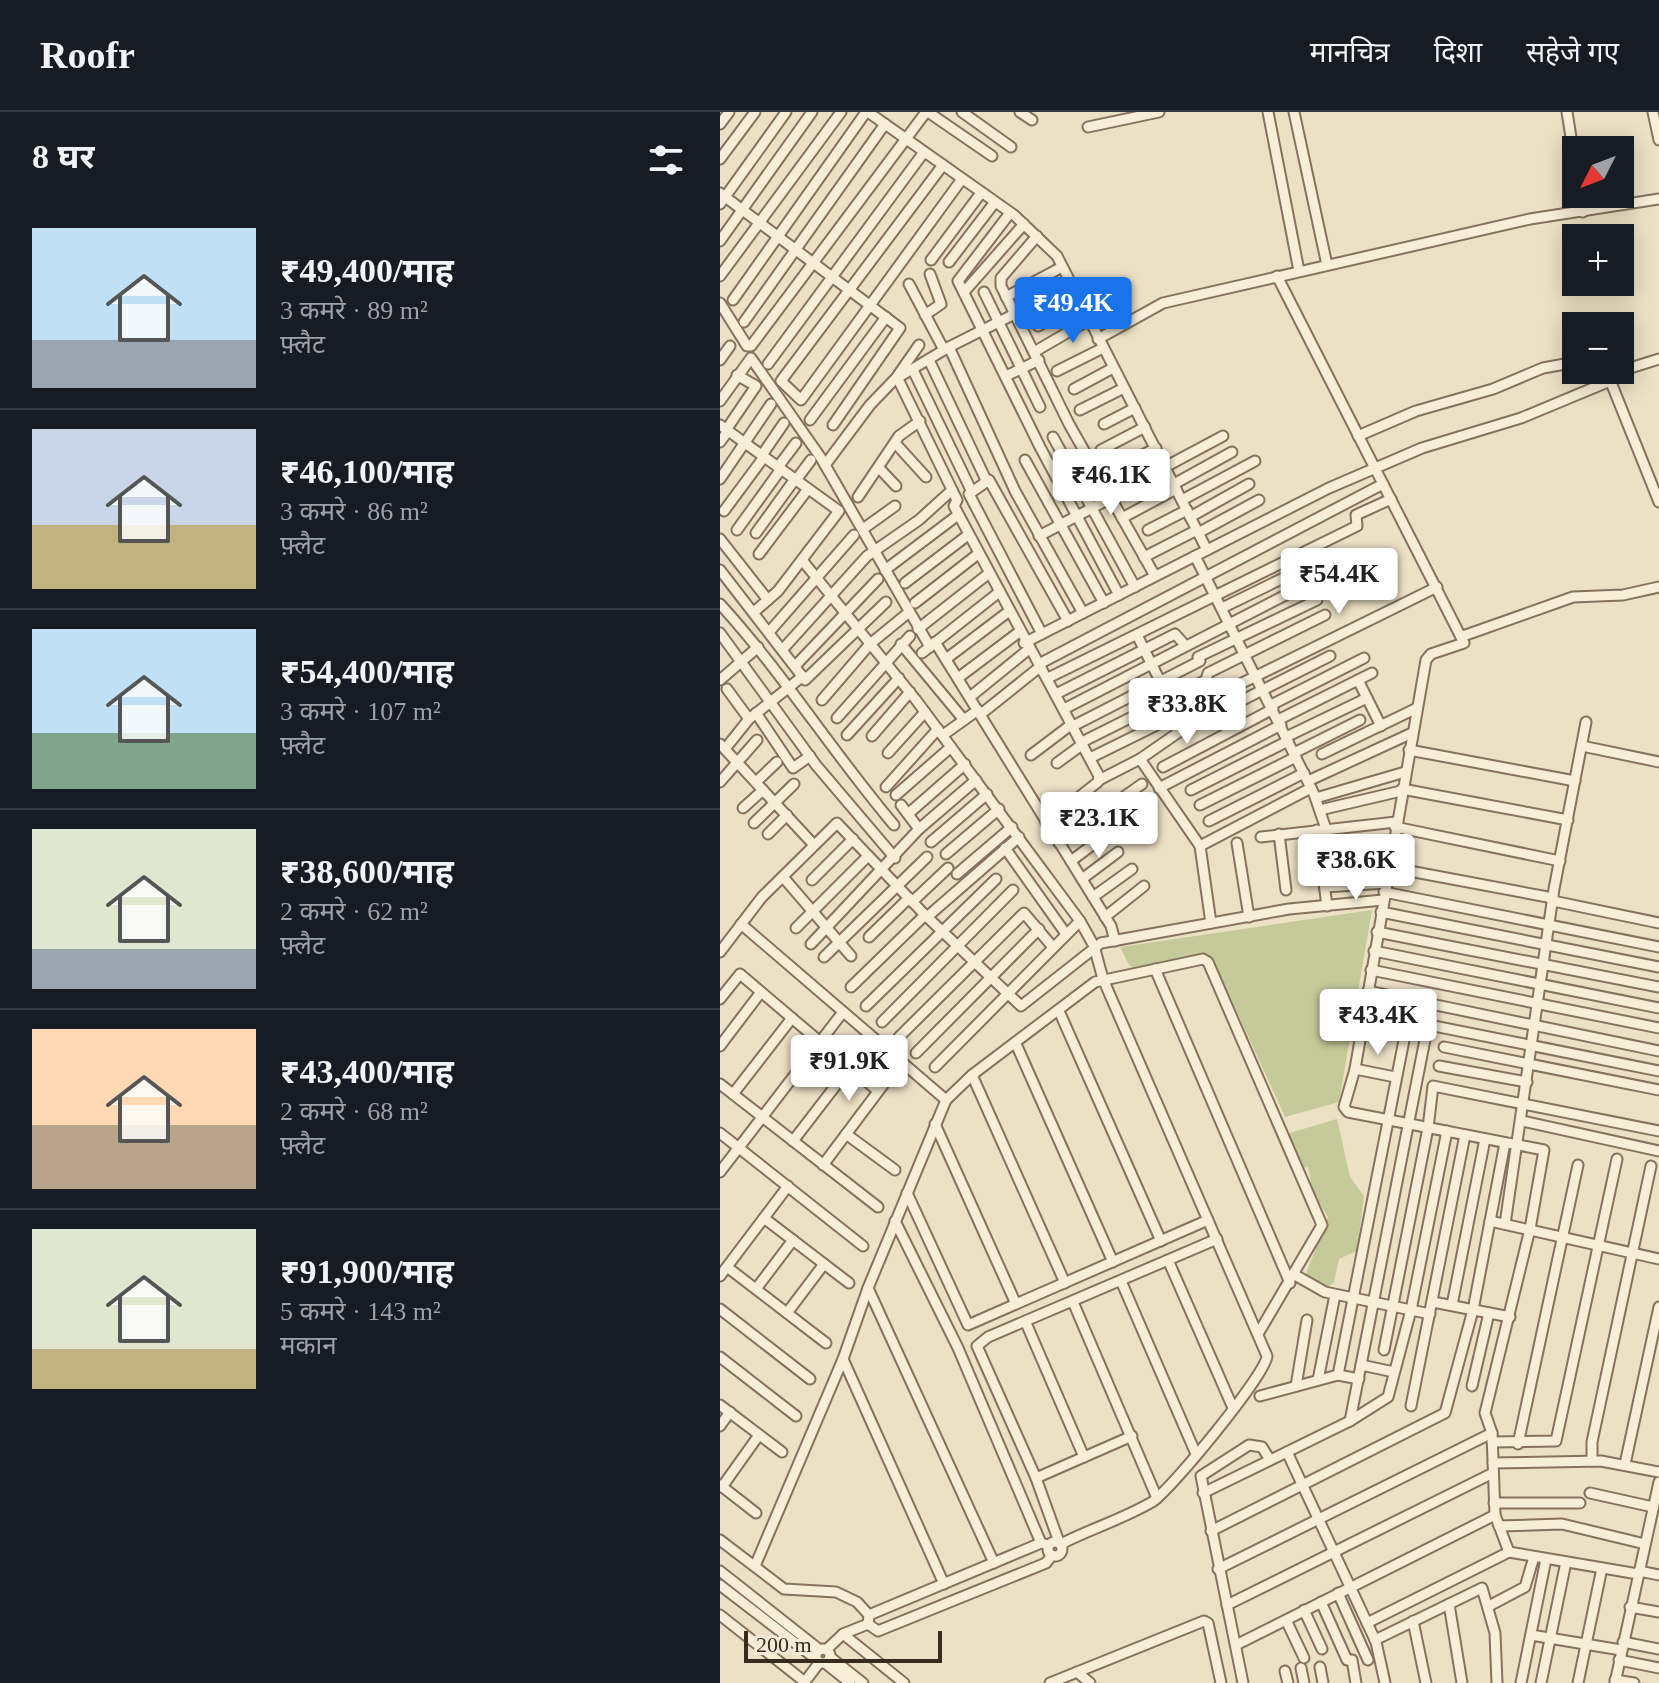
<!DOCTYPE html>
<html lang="hi">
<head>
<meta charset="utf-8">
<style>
	:root { --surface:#171b24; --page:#20242c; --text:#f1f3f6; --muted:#9ea1a6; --line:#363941; --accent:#1a73e8 }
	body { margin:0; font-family:"Times New Roman","Noto Sans Devanagari",serif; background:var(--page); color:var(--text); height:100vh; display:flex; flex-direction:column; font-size:30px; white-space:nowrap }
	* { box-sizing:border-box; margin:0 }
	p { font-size:26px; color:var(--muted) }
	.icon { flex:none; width:44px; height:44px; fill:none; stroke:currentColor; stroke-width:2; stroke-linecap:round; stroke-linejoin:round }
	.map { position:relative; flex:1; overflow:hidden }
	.panel { display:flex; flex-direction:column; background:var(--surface); width:720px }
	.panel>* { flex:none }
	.needle { width:52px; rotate:228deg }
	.controls { position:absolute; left:842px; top:24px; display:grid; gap:16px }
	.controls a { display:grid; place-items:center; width:72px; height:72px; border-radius:0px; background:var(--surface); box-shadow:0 4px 20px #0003; font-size:40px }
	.scale { position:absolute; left:24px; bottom:20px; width:198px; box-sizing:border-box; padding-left:8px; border:4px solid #372b1f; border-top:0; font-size:22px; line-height:28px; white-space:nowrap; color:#372b1f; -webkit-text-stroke:6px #f4ead5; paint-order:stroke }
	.price { position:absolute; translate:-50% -68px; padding:0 18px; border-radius:8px; background:#fff; color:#222; font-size:26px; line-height:52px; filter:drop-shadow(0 2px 4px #0008) }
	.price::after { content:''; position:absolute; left:50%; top:48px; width:24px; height:18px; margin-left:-12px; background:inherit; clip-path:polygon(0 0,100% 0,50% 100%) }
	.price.selected { background:var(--accent); color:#fff }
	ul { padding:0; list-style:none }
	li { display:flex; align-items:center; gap:24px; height:200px; padding:0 32px }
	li+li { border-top:2px solid var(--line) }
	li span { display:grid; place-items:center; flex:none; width:224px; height:160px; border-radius:0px; color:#555 }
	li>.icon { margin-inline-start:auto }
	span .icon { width:96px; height:96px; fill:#fffc; stroke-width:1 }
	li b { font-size:34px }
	h2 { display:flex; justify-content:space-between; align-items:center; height:96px; padding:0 32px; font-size:34px }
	header { display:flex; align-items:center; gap:48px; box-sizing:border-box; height:112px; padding:0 40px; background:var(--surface); border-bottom:2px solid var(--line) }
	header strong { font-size:38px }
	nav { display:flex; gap:44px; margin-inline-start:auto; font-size:28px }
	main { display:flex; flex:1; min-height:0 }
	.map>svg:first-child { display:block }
	.green { fill:#c5ca9a }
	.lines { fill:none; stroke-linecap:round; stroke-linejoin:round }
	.minor-casing { stroke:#86725c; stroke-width:13 }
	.minor { stroke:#f7eed8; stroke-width:9 }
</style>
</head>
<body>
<header>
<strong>Roofr</strong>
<nav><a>मानचित्र</a><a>दिशा</a><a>सहेजे गए</a></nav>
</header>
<main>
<section class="panel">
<h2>8 घर<svg class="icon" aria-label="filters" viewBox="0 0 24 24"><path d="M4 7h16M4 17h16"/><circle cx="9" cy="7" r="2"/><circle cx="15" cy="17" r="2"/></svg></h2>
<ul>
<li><span style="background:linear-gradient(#bfe0f5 70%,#9aa5b1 0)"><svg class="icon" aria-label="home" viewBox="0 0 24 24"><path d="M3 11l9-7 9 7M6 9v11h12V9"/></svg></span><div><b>₹49,400/माह</b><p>3 कमरे · 89 m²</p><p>फ़्लैट</p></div></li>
<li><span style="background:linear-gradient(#c9d6e8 60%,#c2b280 0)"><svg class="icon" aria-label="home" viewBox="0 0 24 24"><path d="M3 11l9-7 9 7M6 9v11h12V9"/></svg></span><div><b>₹46,100/माह</b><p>3 कमरे · 86 m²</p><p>फ़्लैट</p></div></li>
<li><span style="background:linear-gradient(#bfe0f5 65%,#7fa58c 0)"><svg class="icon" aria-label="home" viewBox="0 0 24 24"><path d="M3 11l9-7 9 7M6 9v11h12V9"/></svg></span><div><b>₹54,400/माह</b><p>3 कमरे · 107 m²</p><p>फ़्लैट</p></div></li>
<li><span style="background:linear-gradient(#dfe7d0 75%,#9aa5b1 0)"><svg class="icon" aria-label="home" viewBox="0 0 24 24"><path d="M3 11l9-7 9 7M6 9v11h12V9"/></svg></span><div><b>₹38,600/माह</b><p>2 कमरे · 62 m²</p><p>फ़्लैट</p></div></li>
<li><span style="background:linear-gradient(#ffd9b3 60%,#b9a48a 0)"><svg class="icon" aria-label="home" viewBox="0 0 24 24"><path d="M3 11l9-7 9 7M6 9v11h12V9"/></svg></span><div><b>₹43,400/माह</b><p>2 कमरे · 68 m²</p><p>फ़्लैट</p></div></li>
<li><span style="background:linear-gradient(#dfe7d0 75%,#c2b280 0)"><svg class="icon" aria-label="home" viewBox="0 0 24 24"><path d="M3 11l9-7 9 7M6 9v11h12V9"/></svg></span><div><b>₹91,900/माह</b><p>5 कमरे · 143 m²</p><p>मकान</p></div></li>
</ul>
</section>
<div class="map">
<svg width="939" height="1571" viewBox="0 0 939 1571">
	<rect width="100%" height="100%" fill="#ece0c5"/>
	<g class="green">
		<polygon points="652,798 619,990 565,1005 493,847 416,857 409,853 400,835"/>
		<polygon points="617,1007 630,1065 644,1084 637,1139 619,1147 614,1170 606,1177 584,1167 608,1105 593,1081 588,1055 583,1056 566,1022"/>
	</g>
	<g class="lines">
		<defs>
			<g id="minor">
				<polyline points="148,0 294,103 337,144 487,438"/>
				<polyline points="208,0 272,44"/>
				<polyline points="242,0 291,35"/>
				<polyline points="300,0 312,8"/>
				<polyline points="548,0 579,159"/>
				<polyline points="574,0 607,153"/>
				<polyline points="847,0 856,57"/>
				<polyline points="933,0 939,28"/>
				<polyline points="0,12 9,0"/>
				<polyline points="368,15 439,0"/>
				<polyline points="0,47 35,0"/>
				<polyline points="223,53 61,269 81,288 242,67"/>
				<polyline points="0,81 180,216 113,313"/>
				<polyline points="860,82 863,100"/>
				<polyline points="0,92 66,0"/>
				<polyline points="290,101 238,169 320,335 399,483"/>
				<polyline points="317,124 281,166 281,174 349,312 435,464"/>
				<polyline points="0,129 92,0"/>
				<polyline points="211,148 261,81"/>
				<polyline points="229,150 275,90"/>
				<polyline points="0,164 121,0"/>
				<polyline points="557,164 744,531 711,542 706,548 635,957 624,995 628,1000 824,1038 810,1117 765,1301 772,1321 775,1403 789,1440"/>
				<polyline points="189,172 224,238"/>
				<polyline points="244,180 304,112"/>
				<polyline points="264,180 320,295"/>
				<polyline points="286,185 342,155"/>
				<polyline points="13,188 146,0"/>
				<polyline points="0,191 27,234 31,234 206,0"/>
				<polyline points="205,203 221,192 210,162"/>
				<polyline points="24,210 165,12"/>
				<polyline points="318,214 360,191"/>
				<polyline points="378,227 443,191 810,107 939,87"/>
				<polyline points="229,235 295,379 363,501"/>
				<polyline points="314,240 369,208"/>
				<polyline points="0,248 10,234"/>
				<polyline points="209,248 267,370"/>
				<polyline points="48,252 204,40"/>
				<polyline points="193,258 252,380"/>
				<polyline points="886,258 939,390"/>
				<polyline points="337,259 383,236"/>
				<polyline points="888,263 939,247"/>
				<polyline points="286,264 319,248"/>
				<polyline points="176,266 199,233"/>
				<polyline points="178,267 237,388 234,394 379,664 378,670 326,711"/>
				<polyline points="354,277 393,256"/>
				<polyline points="0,289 31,246 101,346 210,535"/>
				<polyline points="360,298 404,276"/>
				<polyline points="90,308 166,205"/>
				<polyline points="384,312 415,296"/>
				<polyline points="0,313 119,399 58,479 34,500"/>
				<polyline points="6,318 36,274 17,263"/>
				<polyline points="638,324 696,299 773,277 823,256 856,250"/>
				<polyline points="333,325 415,475"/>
				<polyline points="0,330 8,319"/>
				<polyline points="176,332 206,365"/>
				<polyline points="381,338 425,315"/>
				<polyline points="42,343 64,311"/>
				<polyline points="305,348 384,491"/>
				<polyline points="105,353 150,293 174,268 229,235 352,173"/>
				<polyline points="58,355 76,331"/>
				<polyline points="445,355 503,324"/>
				<polyline points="159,356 176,374"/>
				<polyline points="393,358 436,336"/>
				<polyline points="0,367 51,292"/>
				<polyline points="76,368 91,348"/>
				<polyline points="454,372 512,340"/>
				<polyline points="138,385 179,324 200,309"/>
				<polyline points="462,388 535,349"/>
				<polyline points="4,399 44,345"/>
				<polyline points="470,405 529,372"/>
				<polyline points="402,406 456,377"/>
				<polyline points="143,417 175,394"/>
				<polyline points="17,418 61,357"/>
				<polyline points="428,418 467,398"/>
				<polyline points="36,421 75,367"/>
				<polyline points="478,421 539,388"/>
				<polyline points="319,424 446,357"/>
				<polyline points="0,427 48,488"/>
				<polyline points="39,442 88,377"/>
				<polyline points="475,444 594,682 606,717"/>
				<polyline points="424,445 477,418"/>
				<path d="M82,448L196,588L360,809L374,834L383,867L547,1244C546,1262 450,1379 432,1390C403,1407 370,1417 341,1432"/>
				<polyline points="0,458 85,568 166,490"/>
				<polyline points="165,458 238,403"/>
				<polyline points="185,471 248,423"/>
				<polyline points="195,491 258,442"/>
				<path d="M0,492C63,561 113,641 174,713"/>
				<polyline points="502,496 582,457"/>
				<polyline points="198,517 268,462"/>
				<polyline points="50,519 134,423"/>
				<polyline points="0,521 96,653 175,746"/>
				<polyline points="322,522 249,382 269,368 348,509"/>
				<polyline points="417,523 440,569"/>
				<polyline points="743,524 853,485 903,483 939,475"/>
				<polyline points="215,530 391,814 395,829"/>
				<polyline points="304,531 609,376 702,336 801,306 890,269"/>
				<polyline points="181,532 244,608"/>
				<polyline points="63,537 147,444 199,408 232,378"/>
				<polyline points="202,541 278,481"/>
				<polyline points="226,547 288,500"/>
				<polyline points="319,552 663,372"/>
				<polyline points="76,553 158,467"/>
				<polyline points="238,566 299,520"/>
				<polyline points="328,566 637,414 636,403 671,387"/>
				<polyline points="0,568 38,535"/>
				<polyline points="638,568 661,614"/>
				<polyline points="7,577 29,607"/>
				<polyline points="336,582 455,522 465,533"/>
				<polyline points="250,585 309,537"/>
				<polyline points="102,588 150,532 188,501"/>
				<polyline points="551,593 644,546"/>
				<polyline points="344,597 589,471"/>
				<polyline points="36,601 73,656 90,644"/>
				<polyline points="261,602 321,554"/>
				<polyline points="117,606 190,524"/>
				<polyline points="558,608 652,561"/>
				<polyline points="353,614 480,549 478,545 597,488"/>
				<polyline points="127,623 179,566"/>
				<polyline points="223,623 258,598"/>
				<polyline points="152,624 190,580"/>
				<polyline points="566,625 647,586"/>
				<polyline points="362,630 486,568 488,561 605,503"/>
				<polyline points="0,632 94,733"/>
				<polyline points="862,634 939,650"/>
				<polyline points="5,637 29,607 83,564"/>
				<polyline points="689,638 855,669"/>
				<polyline points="168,641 205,600"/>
				<polyline points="574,641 640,608"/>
				<polyline points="602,642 697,596"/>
				<polyline points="311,643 352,612"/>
				<polyline points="370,646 717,475"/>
				<polyline points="420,647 480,734 491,811"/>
				<polyline points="337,651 363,632"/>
				<polyline points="443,655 553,597"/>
				<polyline points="379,668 420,647 459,620 610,544"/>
				<polyline points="588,669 692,621"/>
				<polyline points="0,670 37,628"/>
				<polyline points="36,670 57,650"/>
				<polyline points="166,675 218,617"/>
				<polyline points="439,676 561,613"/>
				<polyline points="682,677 848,708"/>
				<polyline points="471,678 568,629"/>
				<polyline points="176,683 231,635"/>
				<polyline points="596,686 685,660"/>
				<polyline points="181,693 199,717"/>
				<polyline points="480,693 576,645"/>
				<polyline points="23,696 43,678"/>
				<polyline points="600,698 681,679"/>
				<polyline points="188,702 245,652"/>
				<polyline points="489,709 584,661"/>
				<polyline points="34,711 74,672"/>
				<polyline points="675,715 840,749"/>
				<polyline points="597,718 607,794"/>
				<polyline points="48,722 67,703"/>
				<polyline points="559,722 566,778"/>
				<polyline points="541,725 676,710"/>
				<polyline points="211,730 267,682"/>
				<polyline points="339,731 422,672"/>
				<polyline points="517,731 529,805"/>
				<polyline points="480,734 591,676"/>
				<polyline points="285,736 346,822"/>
				<polyline points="600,737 672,730"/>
				<polyline points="226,742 279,697"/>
				<polyline points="351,749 387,722"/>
				<polyline points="668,755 833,786"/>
				<polyline points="602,757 669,750"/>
				<polyline points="237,762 292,715"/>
				<polyline points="63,765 131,844"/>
				<polyline points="362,767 398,740"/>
				<polyline points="92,768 133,727"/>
				<polyline points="605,775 666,771"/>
				<polyline points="664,780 939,835"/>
				<polyline points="373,785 412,757"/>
				<polyline points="833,789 939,811"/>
				<polyline points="192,790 228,756"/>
				<polyline points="661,800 939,855"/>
				<polyline points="207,805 299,725"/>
				<polyline points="385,805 424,774"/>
				<polyline points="21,812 226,988"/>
				<polyline points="76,816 148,744"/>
				<polyline points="657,820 939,875"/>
				<polyline points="149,825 189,786"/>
				<polyline points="91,832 199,717 256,668"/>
				<polyline points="654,839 939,896"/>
				<polyline points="0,840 42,785 117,711 205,803 301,894 381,831 569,797 663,788"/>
				<polyline points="104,845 207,745"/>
				<polyline points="435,857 570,1171"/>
				<polyline points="651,858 939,916"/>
				<polyline points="131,875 205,803"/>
				<polyline points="648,879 939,939"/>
				<polyline points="0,887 20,862 158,979"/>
				<polyline points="146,894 276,767"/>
				<polyline points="339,899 441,1129"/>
				<polyline points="644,900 939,959"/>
				<polyline points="162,910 293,778"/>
				<polyline points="179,925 304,801 332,834"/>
				<polyline points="296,932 393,1150"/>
				<polyline points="0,934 41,880"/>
				<polyline points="724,935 939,978"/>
				<polyline points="196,941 319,817"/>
				<polyline points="719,954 807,970"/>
				<polyline points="215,955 360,809"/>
				<polyline points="635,957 675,965"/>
				<polyline points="252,963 345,1171"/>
				<polyline points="0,972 158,1095"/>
				<polyline points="13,982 72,906"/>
				<polyline points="802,1009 939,1039"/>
				<polyline points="215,1012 296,1192"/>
				<polyline points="0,1021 143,1134"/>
				<polyline points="126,1022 175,1058"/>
				<polyline points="73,1029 130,955"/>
				<polyline points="103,1053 181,949"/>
				<polyline points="0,1060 123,900"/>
				<polyline points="187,1081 248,1213 488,1108"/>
				<polyline points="44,1106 129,1171"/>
				<polyline points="175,1109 238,1236 321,1431 329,1433"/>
				<polyline points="770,1109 939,1147"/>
				<polyline points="785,1112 834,777 866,610"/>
				<polyline points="448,1148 513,1296"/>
				<polyline points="7,1155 106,1231"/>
				<polyline points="575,1163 605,1180 710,1202"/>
				<polyline points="0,1164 68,1074"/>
				<polyline points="401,1169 476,1342"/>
				<polyline points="148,1176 274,1451"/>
				<polyline points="36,1177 73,1128"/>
				<polyline points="353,1190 437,1386"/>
				<polyline points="713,1190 790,1205"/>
				<polyline points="732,1193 765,1027"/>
				<polyline points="0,1197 90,1267"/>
				<polyline points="67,1201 104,1152"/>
				<polyline points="306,1211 364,1345"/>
				<polyline points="664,1238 708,1016 713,974 939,1019"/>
				<polyline points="0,1245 76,1304"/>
				<polyline points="123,1247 224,1472"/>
				<polyline points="641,1253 674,1260"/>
				<polyline points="618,1263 688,908"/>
				<polyline points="598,1268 615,1183"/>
				<polyline points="576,1274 587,1208"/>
				<polyline points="752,1274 769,1201"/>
				<polyline points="540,1284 618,1263 639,1267"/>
				<polyline points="0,1293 62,1340"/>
				<polyline points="691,1294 745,1023"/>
				<polyline points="630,1309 712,892"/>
				<polyline points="0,1314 10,1300"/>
				<polyline points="772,1330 836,1329 897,1047"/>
				<polyline points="798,1332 858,1053"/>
				<polyline points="567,1340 656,1530 665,1571"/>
				<polyline points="872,1349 872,1330 931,1054"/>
				<polyline points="773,1351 881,1349 939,1360"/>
				<polyline points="905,1352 939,1195"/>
				<polyline points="316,1366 412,1324"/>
				<polyline points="0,1373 36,1401"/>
				<polyline points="2,1375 39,1323"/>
				<polyline points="483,1381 630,1309 668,1285 691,1198 727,1019"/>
				<polyline points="870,1381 933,1395"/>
				<polyline points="774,1391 860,1391"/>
				<polyline points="779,1414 842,1412 925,1432"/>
				<polyline points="491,1419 725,1301 753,1198 785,1031"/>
				<polyline points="0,1428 64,1477 116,1480 137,1490 149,1503 148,1512 123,1522 106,1538"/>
				<polyline points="339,1430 316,1366 257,1234 268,1225 497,1127"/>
				<circle cx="335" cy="1437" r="7"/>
				<polyline points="35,1454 123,1247 148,1176 226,988 252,963 375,870 483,847 488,850 602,1113 538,1222"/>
				<polyline points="498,1457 772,1321"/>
				<polyline points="0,1459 100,1538"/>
				<polyline points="919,1459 939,1463"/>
				<polyline points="0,1473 96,1547"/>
				<polyline points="618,1481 648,1548"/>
				<polyline points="601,1490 627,1548 632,1548 636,1571"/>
				<polyline points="729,1492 742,1571"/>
				<polyline points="507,1493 773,1361"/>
				<polyline points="769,1494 805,1475 814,1445"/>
				<polyline points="910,1495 939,1500"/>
				<polyline points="584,1498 602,1537"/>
				<polyline points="0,1503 85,1570"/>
				<polyline points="149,1503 321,1431"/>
				<polyline points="566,1508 584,1546"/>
				<polyline points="693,1509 706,1571"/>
				<polyline points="647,1511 789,1440 918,1462"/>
				<polyline points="148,1512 158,1519 326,1451 332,1443"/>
				<polyline points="123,1522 184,1571"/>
				<polyline points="811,1523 901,1538"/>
				<polyline points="655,1528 762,1476 775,1521 777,1571"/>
				<polyline points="903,1530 939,1537"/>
				<polyline points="516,1533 775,1403"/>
				<circle cx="103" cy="1544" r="7"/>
				<polyline points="110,1545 143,1571"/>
				<polyline points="899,1548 939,1556"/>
				<polyline points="105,1551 130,1571"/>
				<polyline points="600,1555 603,1571"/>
				<polyline points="581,1556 584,1571"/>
				<polyline points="565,1559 568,1571"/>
				<polyline points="357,1560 370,1571"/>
				<polyline points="895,1568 914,1571"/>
				<polyline points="84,1571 99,1551"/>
				<polyline points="330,1571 484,1509 488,1511 501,1571"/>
				<polyline points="523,1571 481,1364 529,1333 542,1335 550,1348"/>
				<polyline points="801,1571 826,1447"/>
				<polyline points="821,1571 846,1450"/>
				<polyline points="858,1571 882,1456"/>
				<polyline points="895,1571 939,1370"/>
			</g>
		</defs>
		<use href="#minor" class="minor-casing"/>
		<use href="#minor" class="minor"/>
	</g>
</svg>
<div class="controls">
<a><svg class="needle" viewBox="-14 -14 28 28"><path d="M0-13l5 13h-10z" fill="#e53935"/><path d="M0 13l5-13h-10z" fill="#9ea1a6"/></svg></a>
<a>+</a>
<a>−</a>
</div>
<div class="scale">200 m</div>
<b class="price selected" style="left:353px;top:233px">₹49.4K</b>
<b class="price" style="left:391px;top:405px">₹46.1K</b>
<b class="price" style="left:619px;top:504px">₹54.4K</b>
<b class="price" style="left:467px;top:634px">₹33.8K</b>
<b class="price" style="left:379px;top:748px">₹23.1K</b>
<b class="price" style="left:636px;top:790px">₹38.6K</b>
<b class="price" style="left:658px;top:945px">₹43.4K</b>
<b class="price" style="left:129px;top:991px">₹91.9K</b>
</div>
</main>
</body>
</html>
